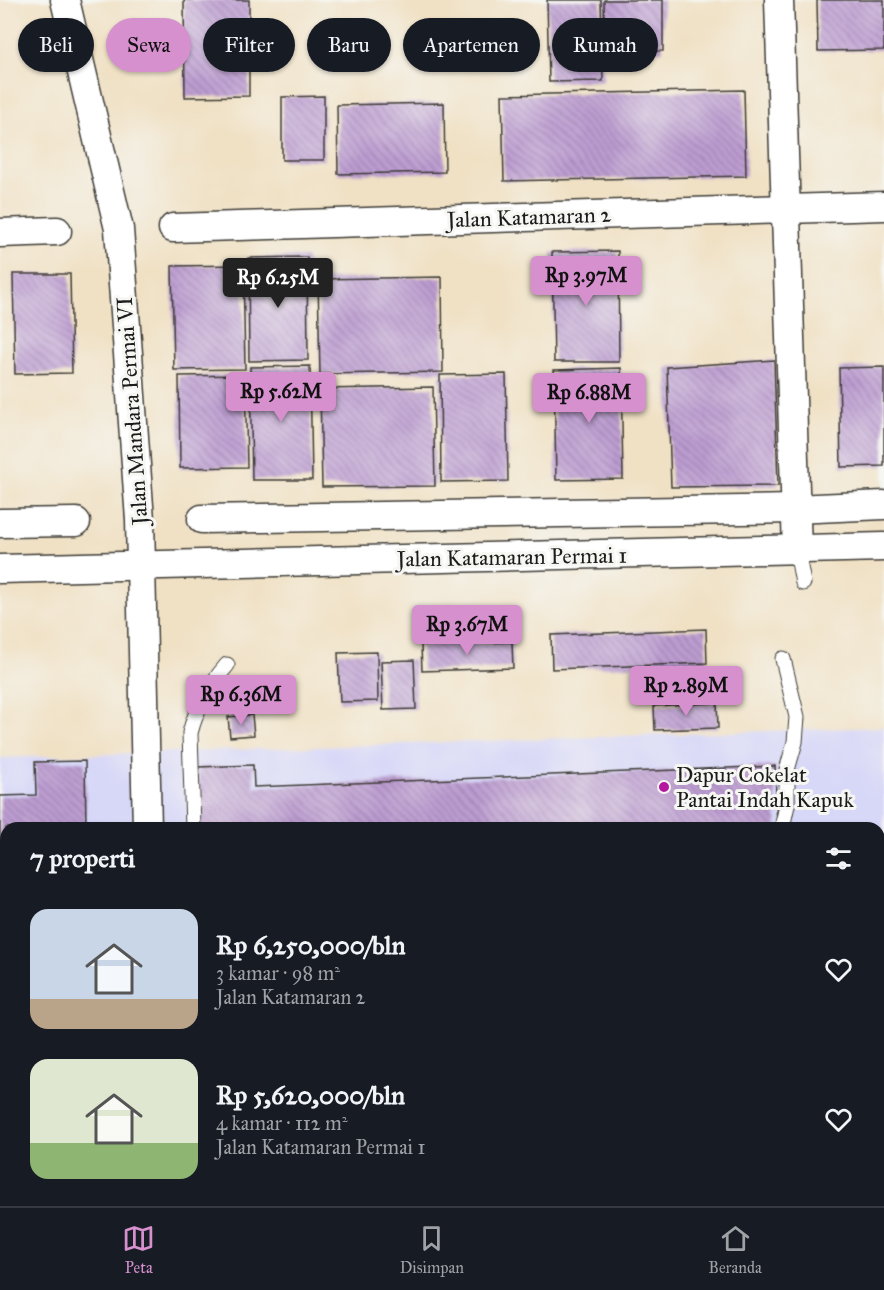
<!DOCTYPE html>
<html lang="id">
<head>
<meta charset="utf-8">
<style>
	:root { --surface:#171b24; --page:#242831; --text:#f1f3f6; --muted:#9ea1a6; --line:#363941; --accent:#d690ce }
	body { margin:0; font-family:"IM FELL Great Primer",serif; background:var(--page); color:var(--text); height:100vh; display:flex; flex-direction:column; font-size:22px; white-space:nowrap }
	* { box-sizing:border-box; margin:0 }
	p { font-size:20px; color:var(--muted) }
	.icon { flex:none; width:33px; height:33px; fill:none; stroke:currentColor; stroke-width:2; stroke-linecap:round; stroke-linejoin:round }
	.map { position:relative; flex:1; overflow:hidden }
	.sheet { position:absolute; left:0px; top:822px; width:885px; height:384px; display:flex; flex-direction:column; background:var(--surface); border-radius:18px 18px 0 0; box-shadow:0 2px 4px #0004 }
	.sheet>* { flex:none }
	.hud { position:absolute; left:18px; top:18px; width:849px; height:54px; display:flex; gap:12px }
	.price { position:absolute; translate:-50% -51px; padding:0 14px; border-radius:6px; background:var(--accent); color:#111; font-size:20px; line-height:39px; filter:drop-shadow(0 2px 3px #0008) }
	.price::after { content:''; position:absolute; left:50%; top:36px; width:18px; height:14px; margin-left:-9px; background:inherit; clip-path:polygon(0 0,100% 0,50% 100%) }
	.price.current { background:#222; color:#fff }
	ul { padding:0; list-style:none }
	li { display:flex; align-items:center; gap:18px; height:150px; padding:0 30px }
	li span { display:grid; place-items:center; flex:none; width:168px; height:120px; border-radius:18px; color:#555 }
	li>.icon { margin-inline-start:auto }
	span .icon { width:72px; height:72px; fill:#fffc; stroke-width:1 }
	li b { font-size:26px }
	h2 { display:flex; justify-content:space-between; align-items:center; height:72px; padding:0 30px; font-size:26px }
	.pill { padding:0 21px; border-radius:27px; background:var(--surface); box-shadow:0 2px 4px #0004; font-size:21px; line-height:54px }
	.pill.current { background:var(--accent); color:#111 }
	.tabs { display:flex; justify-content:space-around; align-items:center; height:84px; border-top:2px solid var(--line); background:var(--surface); font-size:16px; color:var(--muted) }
	.tabs a { display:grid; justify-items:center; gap:3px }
	.tabs .current { color:var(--accent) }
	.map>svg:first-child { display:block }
	.built { fill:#d7d7f8 }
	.building { fill:url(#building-back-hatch) }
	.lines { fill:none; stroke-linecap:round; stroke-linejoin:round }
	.service-casing { stroke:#3c3a35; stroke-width:17 }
	.minor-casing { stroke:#3c3a35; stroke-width:31 }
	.tertiary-casing { stroke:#3c3a35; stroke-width:35 }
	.service { stroke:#fff; stroke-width:15 }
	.minor { stroke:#fff; stroke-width:28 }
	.tertiary { stroke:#fff; stroke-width:33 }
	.poi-dot { fill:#b5179e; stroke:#f6f6f2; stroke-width:2 }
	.labels { text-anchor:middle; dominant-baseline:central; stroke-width:6; stroke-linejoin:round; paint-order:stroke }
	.street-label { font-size:22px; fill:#1c1c1c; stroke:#f6f6f2 }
	.poi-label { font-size:22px; fill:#1c1c1c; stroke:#f6f6f2; text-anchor:start }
</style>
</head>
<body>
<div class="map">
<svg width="884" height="1206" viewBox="0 0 884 1206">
	<defs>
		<pattern id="building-back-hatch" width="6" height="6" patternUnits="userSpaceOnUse" patternTransform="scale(1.5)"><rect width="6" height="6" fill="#bd9dd2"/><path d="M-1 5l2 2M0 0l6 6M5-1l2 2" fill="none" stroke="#997faa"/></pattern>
	</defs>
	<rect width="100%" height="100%" fill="#f6f6f2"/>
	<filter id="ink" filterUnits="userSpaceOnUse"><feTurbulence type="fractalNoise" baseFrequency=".0167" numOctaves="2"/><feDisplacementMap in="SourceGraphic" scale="12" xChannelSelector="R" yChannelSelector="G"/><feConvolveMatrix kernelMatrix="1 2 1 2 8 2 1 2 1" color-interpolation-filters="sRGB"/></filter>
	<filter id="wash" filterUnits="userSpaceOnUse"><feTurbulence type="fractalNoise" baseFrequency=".008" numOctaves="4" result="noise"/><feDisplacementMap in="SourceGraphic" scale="24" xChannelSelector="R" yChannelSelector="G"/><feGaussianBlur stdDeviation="1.35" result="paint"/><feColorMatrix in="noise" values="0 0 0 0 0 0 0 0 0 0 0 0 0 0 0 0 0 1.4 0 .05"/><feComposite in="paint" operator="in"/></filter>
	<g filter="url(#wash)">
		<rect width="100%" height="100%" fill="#f0e1c5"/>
		<polygon class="built" points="884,727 884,1161 879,1161 879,828 6,828 6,1131 0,1131 0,758"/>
		<g id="blocks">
			<g class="building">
				<polygon points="184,0 249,0 249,96 185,97"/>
				<polygon points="547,0 601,0 603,81 549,82"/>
				<polygon points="604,0 663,0 663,51 605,52"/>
				<polygon points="817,0 884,0 884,50 818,51"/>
				<polygon points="744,90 746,176 504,181 502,95"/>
				<polygon points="324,96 324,160 282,160 282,97"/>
				<polygon points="444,103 445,172 338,174 337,105"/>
				<polygon points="618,251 619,362 554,362 552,252"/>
				<polygon points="307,257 308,360 249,361 248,258"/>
				<polygon points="243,265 245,369 174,370 172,266"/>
				<polygon points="13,274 70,274 72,373 15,374"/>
				<polygon points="442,277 443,372 320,374 318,279"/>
				<polygon points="774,360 778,486 671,487 667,367"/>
				<polygon points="310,366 312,480 252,480 250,367"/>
				<polygon points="884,367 884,466 841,467 839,368"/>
				<polygon points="621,368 623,479 556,480 554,370"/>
				<polygon points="506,374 508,481 441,482 440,375"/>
				<polygon points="245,375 247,467 180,468 179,376"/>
				<polygon points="433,387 435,486 322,487 320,389"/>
				<polygon points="706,629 707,663 552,669 551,635"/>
				<polygon points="512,642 513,668 422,671 421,645"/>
				<polygon points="377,652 378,701 340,702 338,653"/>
				<polygon points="414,660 416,709 383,710 381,661"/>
				<polygon points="717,703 718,728 655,730 654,706"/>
				<polygon points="252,715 254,735 230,737 228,717"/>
				<polygon points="85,761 86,828 6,828 6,861 0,861 0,796 36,795 35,762"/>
				<polygon points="253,765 254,787 775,766 777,828 200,828 198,767"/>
				<rect x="0" y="1008" width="6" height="103"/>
				<polygon points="879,1050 884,1050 884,1116 881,1116"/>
				<polygon points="0,1141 6,1141 6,1200 115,1202 0,1205"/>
			</g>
		</g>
	</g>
	<g filter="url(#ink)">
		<use href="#blocks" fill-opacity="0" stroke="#3c3a35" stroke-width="1.5"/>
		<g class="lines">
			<defs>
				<g id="service">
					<polyline points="797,551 803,583"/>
					<path d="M193,828L190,733C197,706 209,686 227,665"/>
					<polyline points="782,828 787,805 787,770 795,742 797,717 783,659"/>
					<polyline points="879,967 884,967"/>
					<polyline points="0,992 6,992"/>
				</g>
				<g id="minor">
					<polyline points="65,0 119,229 140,520 147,828"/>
					<polyline points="779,0 797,551"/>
					<polyline points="173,228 884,206"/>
					<polyline points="0,233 57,231"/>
					<polyline points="202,519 794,509 884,505"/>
					<polyline points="0,523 76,522"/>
					<polyline points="0,569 884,547"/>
					<polyline points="879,1191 884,1190"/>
					<polyline points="813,1200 813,1206"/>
					<polyline points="63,1206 355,1200"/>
				</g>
				<g id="tertiary">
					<polyline points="879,880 884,880"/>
					<polyline points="0,909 6,909"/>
					<polyline points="879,923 884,923"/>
					<polyline points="0,946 6,946"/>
				</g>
			</defs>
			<use href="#service" class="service-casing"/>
			<use href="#minor" class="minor-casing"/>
			<use href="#tertiary" class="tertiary-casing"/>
			<use href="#service" class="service"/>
			<use href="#minor" class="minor"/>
			<use href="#tertiary" class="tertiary"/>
		</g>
	</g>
	<circle class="poi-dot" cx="664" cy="787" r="6"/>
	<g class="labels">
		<g class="street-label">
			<text transform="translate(529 217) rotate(-2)">Jalan Katamaran 2</text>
			<text transform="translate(132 411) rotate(-94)">Jalan Mandara Permai VI</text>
			<text transform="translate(512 557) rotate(-1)">Jalan Katamaran Permai 1</text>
		</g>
		<g class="poi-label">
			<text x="676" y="774">Dapur Cokelat<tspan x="676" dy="25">Pantai Indah Kapuk</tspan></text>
		</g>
	</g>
</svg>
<b class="price" style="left:586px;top:307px">Rp 3.97M</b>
<b class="price current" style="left:278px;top:309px">Rp 6.25M</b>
<b class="price" style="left:281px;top:423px">Rp 5.62M</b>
<b class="price" style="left:589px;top:424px">Rp 6.88M</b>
<b class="price" style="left:467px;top:656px">Rp 3.67M</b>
<b class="price" style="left:686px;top:717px">Rp 2.89M</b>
<b class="price" style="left:241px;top:726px">Rp 6.36M</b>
<div class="hud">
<a class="pill">Beli</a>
<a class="pill current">Sewa</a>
<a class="pill">Filter</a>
<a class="pill">Baru</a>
<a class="pill">Apartemen</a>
<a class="pill">Rumah</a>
</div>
<section class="sheet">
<h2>7 properti<svg class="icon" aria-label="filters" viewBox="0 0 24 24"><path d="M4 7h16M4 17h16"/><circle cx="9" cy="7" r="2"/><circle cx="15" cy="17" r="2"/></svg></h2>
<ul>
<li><span style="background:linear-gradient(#c9d6e8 75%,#b9a48a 0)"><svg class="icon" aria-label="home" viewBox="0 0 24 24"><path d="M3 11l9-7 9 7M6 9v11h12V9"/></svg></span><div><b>Rp 6,250,000/bln</b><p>3 kamar · 98 m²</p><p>Jalan Katamaran 2</p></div><svg class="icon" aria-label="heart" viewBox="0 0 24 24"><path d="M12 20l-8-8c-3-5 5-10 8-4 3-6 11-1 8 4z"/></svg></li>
<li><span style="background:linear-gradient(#dfe7d0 70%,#8fb573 0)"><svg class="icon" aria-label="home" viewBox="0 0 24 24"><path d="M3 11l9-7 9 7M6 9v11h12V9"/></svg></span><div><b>Rp 5,620,000/bln</b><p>4 kamar · 112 m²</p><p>Jalan Katamaran Permai 1</p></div><svg class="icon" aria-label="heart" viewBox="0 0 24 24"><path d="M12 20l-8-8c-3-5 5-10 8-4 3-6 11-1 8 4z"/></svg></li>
</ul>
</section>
</div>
<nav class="tabs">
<a class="current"><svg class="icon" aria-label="map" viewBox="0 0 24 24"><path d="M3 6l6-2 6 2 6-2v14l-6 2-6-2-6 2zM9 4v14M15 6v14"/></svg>Peta</a>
<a><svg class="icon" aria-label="saved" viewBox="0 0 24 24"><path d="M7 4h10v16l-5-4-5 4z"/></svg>Disimpan</a>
<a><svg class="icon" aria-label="home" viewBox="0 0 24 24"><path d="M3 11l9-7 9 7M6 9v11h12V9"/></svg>Beranda</a>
</nav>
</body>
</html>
